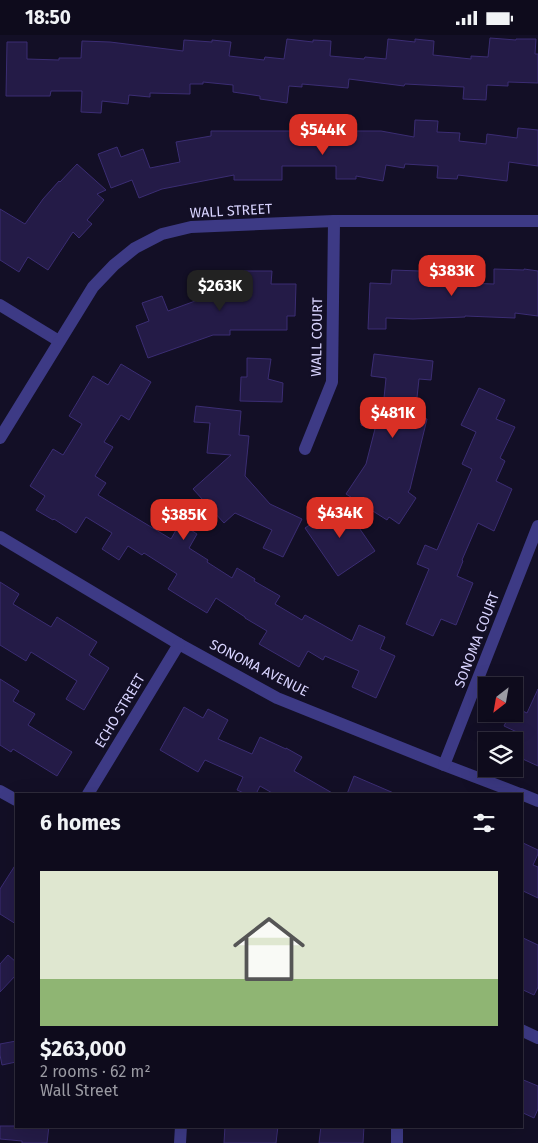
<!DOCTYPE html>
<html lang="en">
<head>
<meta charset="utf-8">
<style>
	:root { --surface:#0e0b1c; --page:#1c1929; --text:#f1f3f6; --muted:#9b9ba3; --line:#2e2b3b; --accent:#d93025 }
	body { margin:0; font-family:"Fira Sans",sans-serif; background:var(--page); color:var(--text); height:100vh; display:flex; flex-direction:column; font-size:19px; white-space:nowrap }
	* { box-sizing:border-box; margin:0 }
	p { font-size:16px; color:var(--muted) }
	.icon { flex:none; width:28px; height:28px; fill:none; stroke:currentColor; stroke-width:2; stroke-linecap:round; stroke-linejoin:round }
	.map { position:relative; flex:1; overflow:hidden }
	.side { position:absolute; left:15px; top:758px; width:508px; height:335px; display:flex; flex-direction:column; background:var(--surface); border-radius:0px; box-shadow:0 5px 20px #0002,0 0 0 1px var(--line) }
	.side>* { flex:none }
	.needle { width:32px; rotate:211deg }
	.tools { position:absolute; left:478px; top:642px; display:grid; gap:10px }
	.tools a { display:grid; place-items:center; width:45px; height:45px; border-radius:0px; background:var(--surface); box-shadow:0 5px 20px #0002,0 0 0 1px var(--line); font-size:25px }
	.price { position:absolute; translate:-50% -42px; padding:0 11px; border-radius:10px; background:var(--accent); color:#fff; font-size:16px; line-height:32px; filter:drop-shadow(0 1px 2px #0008) }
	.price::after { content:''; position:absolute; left:50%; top:30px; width:15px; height:11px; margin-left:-8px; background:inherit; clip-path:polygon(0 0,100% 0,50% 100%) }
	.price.selected { background:#222; color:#fff }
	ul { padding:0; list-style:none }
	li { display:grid; align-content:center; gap:10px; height:265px; padding:0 25px }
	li+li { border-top:1px solid var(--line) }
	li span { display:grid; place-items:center; height:155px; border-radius:0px; color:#555 }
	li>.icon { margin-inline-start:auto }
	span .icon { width:90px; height:90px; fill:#fffc; stroke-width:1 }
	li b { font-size:21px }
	h2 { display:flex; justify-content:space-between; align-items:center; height:60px; padding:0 25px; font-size:21px }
	.status { display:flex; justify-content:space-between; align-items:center; height:35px; padding:0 25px; background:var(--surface); direction:ltr }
	.status svg { height:14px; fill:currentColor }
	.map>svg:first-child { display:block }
	.building { fill:#241b47; stroke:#3b2d73 }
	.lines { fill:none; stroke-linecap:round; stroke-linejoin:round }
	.minor { stroke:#3d3a85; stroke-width:12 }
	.labels { text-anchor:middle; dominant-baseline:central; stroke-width:4.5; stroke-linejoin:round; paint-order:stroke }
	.street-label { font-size:14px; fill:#d9d4ff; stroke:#130f26 }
</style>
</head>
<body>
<div class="status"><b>18:50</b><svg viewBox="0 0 49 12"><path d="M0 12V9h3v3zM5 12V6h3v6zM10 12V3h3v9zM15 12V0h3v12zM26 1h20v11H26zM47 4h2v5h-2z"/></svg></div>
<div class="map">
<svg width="538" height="1108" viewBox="0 0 538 1108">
	<rect width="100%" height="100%" fill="#130f26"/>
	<g class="building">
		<polygon points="490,3 516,5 516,4 536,4 535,19 538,19 538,48 508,47 508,51 487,50 486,65 463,64 464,52 405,49 404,51 349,44 348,53 302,49 302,52 289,51 287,68 260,64 260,61 233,57 233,50 203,47 203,49 190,49 190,59 150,58 150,62 129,60 128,69 102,66 101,78 81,77 82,56 51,56 50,61 6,61 7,7 27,7 27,24 59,25 59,23 81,23 82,6 110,7 183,16 184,5 212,7 212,5 231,7 229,21 264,25 265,22 284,24 287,4 313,7 313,5 331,6 330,21 364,24 365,22 386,24 388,4 415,7 415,4 434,6 433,20 471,24 471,21 488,22"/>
		<polygon points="415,85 438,86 437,97 460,98 459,106 486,109 487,99 517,103 518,93 538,95 538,131 509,127 507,146 458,140 457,144 437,143 438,131 405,129 404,133 386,130 383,146 356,141 356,144 336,144 336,131 282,131 282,145 234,145 234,140 162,154 139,163 132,145 111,153 98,119 117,112 121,122 143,114 150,133 180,127 176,107 211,101 211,96 381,96 414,102"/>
		<polygon points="77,129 106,155 97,159 104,165 87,185 92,189 79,203 73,197 48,235 28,222 19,237 0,225 0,174 25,189 43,164 59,146 60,147"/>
		<polygon points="442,234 442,245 464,245 464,248 494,249 494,234 524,235 524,234 538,236 538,281 515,278 515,283 465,281 465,282 413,284 386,283 386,294 368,294 370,248 391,249 392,235 420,236 420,235"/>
		<polygon points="224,236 272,236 271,249 296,249 295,281 287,281 287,295 230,295 230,300 213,300 148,323 136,291 149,286 142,268 162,261 168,276 206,262 207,254 224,255"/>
		<polygon points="374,319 433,326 431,345 419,344 415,381 427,384 410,454 408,457 416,463 399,489 389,482 387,485 346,459 366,429 375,394 361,390 367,369 383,373 386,343 371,341"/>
		<polygon points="247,323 271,324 268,344 283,348 282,367 240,366 241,342 247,342"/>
		<polygon points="121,329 151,347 129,385 121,380 104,407 113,412 95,441 106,448 98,460 171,504 180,488 197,499 189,513 208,525 207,527 232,543 237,533 255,544 254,546 280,561 275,569 302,585 305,580 352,606 359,590 385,602 380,614 395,621 376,663 352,652 359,636 325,621 323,625 308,616 299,632 259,609 267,596 245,583 245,582 216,563 207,578 184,564 168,554 177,539 144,518 142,520 128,511 119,525 102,514 112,498 86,482 76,498 54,484 53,485 36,475 45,461 30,451 53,414 63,420 82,389 69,381 93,341 108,350"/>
		<polygon points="479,353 505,365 496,384 515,392 500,423 505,426 496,446 512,454 494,496 478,488 462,525 463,526 457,541 473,548 456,590 441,584 433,601 406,589 429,534 417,529 425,510 437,515 472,434 462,429 476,397 461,390"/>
		<polygon points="196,371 241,376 239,400 249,401 245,441 270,469 302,484 283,522 263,513 272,495 235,478 224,488 193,454 231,420 207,418 210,388 194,387"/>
		<polygon points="342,468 375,516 338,541 305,493"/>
		<polygon points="0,547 19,559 13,569 51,592 57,582 97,607 89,620 109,633 84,675 66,664 77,646 31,617 26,626 0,610"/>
		<polygon points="0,644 19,656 13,666 35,679 28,690 72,717 57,741 13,714 11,717 0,710"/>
		<polygon points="538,654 538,731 514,720 514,709 519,698 504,691 510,679 514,679 514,672 527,678"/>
		<polygon points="184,672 203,683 208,674 228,685 218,704 252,719 260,702 286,714 286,713 302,722 294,736 334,759 274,759 260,751 256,759 246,759 237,755 243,742 205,725 198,737 160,715"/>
		<polygon points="354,741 396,759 347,759"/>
		<polygon points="521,807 538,815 538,819 533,830 538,832 538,863 521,855"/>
		<polygon points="16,829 16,889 0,879 0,854"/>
		<polygon points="521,902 538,910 538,952 534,960 521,954"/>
		<polygon points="8,920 16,927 16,940 0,957 0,929"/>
		<polygon points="16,1006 16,1027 2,1030 0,1020 0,1009"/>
		<polygon points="521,1044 538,1051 538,1074 534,1083 521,1077"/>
		<polygon points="0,1091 49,1091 47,1108 22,1108 22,1106 0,1104"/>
		<polygon points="225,1091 240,1093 240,1091 278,1091 276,1108 224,1108"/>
		<polygon points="321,1091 364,1091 363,1108 319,1108"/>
	</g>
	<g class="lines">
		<g class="minor">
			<polyline points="0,270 59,306"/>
			<polyline points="0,403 93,252 114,230 135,213 162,199 191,192 334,186 538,186"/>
			<polyline points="305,414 332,347 334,186"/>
			<polyline points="0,502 179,609 277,663 444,730 520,759"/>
			<polyline points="444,730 538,491"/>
			<polyline points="0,756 16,765"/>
			<polyline points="88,759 179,609"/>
			<polyline points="521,759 538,766"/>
			<polyline points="521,995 538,1003"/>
			<polyline points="180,1108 181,1091"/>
			<polyline points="397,1108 397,1091"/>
		</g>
	</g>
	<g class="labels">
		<g class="street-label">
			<text transform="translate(231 176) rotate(-3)">WALL STREET</text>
			<text transform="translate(317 302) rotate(-89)">WALL COURT</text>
			<text transform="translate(477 605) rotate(-69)">SONOMA COURT</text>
			<text transform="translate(259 633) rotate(27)">SONOMA AVENUE</text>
			<text transform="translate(120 676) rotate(-59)">ECHO STREET</text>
		</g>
	</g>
</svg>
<div class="tools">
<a><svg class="needle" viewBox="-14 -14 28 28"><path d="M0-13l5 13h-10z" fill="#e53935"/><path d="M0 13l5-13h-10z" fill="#9b9ba3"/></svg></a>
<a><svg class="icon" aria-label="layers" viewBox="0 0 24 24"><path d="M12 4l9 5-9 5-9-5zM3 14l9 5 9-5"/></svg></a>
</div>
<b class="price" style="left:323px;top:121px">$544K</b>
<b class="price" style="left:452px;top:262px">$383K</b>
<b class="price selected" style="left:220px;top:277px">$263K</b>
<b class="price" style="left:393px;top:404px">$481K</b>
<b class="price" style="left:340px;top:504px">$434K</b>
<b class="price" style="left:184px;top:506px">$385K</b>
<section class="side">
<h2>6 homes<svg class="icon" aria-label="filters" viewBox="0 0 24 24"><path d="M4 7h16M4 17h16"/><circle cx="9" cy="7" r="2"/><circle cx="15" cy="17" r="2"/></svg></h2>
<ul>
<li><span style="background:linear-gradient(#dfe7d0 70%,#8fb573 0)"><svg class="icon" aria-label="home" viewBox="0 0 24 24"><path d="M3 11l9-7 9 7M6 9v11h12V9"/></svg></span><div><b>$263,000</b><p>2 rooms · 62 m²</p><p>Wall Street</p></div></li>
</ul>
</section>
</div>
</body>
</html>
